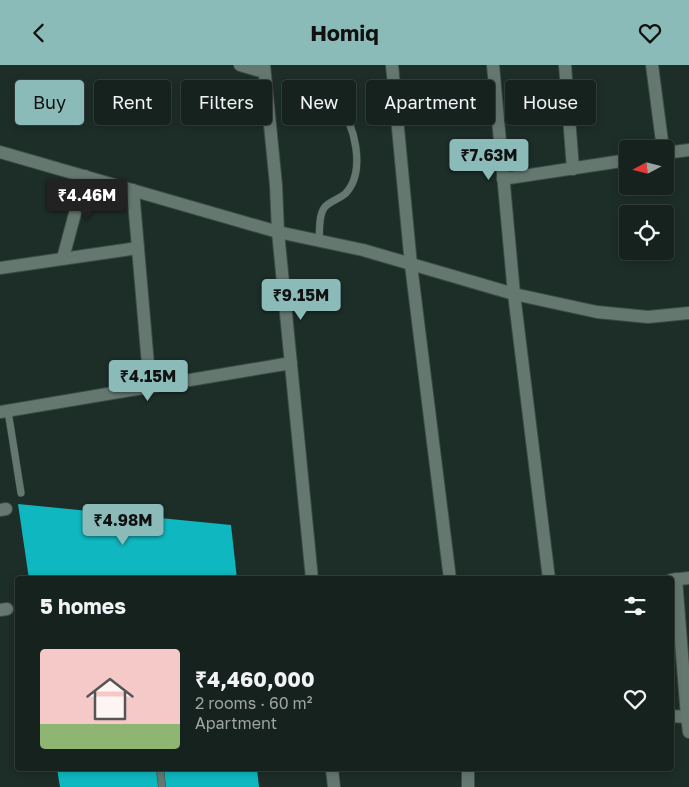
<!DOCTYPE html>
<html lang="en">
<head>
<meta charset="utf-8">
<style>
	:root { --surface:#16221d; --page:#232f2a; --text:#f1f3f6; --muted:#9ea4a4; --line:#353f3b; --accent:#8bbbb9 }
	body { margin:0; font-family:"Golos Text",sans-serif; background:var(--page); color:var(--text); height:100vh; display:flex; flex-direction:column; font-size:19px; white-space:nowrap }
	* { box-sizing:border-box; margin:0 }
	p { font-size:16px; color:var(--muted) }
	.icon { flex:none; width:28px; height:28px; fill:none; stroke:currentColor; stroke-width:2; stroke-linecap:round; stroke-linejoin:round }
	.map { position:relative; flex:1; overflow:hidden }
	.panel { position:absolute; left:15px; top:511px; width:659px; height:195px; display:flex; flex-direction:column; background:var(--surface); border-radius:5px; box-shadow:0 2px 8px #0003,0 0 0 1px var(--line) }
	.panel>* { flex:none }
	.banner { position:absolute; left:15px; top:15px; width:660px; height:45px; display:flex; gap:10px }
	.needle { width:32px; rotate:263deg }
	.buttons { position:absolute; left:619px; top:75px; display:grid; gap:10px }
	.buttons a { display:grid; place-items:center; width:55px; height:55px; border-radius:5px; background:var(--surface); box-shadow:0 2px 8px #0003,0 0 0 1px var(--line); font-size:25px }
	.price { position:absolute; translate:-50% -42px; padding:0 11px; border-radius:5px; background:var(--accent); color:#111; font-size:16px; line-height:32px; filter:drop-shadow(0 1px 2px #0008) }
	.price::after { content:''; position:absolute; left:50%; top:30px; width:15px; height:11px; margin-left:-8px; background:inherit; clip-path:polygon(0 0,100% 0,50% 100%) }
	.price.selected { background:#222; color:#fff }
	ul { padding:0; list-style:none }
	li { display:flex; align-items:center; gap:15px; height:125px; padding:0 25px }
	li span { display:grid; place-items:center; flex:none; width:140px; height:100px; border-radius:5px; color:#555 }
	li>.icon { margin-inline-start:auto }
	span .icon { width:60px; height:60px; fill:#fffc; stroke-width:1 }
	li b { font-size:21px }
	h2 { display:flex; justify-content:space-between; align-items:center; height:60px; padding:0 25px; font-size:21px }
	.tag { padding:0 18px; border-radius:5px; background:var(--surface); box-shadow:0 2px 8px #0003,0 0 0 1px var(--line); font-size:18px; line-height:45px }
	.tag.selected { background:var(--accent); color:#111 }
	header { display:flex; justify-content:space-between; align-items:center; height:65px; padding:0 25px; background:var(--accent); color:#111; font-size:22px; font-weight:700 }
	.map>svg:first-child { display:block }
	.building { fill:#0fb8c0 }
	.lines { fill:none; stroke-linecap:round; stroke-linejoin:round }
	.lane-casing { stroke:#3c4b45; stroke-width:8 }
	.street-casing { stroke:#3c4b45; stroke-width:14 }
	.lane { stroke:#657870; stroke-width:7 }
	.street { stroke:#657870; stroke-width:12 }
</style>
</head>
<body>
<header><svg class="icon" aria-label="back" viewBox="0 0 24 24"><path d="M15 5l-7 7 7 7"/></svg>Homiq<svg class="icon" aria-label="heart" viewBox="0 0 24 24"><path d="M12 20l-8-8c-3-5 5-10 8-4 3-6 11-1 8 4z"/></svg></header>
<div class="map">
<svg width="689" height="722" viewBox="0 0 689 722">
	<rect width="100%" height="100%" fill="#1d2d27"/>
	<g class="building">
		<polygon points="18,439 231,460 237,514 29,514"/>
		<polygon points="57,704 257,704 259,722 60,722"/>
	</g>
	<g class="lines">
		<defs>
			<g id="lane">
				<path d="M314,21C321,26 333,31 338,38C355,59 366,106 346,128C341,133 333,135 327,140C318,146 320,166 319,176"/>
				<polyline points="8,346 21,428"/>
				<polyline points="160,704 162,722"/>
			</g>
			<g id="street">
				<polyline points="240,0 264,7"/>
				<polyline points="264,0 276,120 278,167 312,514"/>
				<polyline points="392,0 411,200 450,514"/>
				<polyline points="493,0 514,229 549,514"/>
				<polyline points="565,0 573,104"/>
				<polyline points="652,0 663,84"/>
				<polyline points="0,87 278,167 363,185 514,229 597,247 648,252 689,248"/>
				<polyline points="665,88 689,85"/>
				<polyline points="503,114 628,95"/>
				<polyline points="133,125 150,323"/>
				<polyline points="63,193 85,111"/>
				<polyline points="0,203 138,183"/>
				<polyline points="0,347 291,298"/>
				<polyline points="0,445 6,444"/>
				<polyline points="676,514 687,652 689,651"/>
				<polyline points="671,515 689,513"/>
				<polyline points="0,545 7,544"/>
				<polyline points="671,651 687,652 689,667"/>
				<polyline points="332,704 334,722"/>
				<polyline points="468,704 468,722"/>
			</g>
		</defs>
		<use href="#lane" class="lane-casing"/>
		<use href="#street" class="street-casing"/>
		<use href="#lane" class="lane"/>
		<use href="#street" class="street"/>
	</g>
</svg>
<div class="buttons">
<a><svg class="needle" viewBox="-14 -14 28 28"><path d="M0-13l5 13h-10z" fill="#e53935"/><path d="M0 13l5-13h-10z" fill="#9ea4a4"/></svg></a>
<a><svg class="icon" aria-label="locate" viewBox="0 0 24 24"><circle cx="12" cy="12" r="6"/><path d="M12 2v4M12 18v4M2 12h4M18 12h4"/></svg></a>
</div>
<b class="price" style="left:489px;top:116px">₹7.63M</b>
<b class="price selected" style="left:87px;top:156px">₹4.46M</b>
<b class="price" style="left:301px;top:256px">₹9.15M</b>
<b class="price" style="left:148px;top:337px">₹4.15M</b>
<b class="price" style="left:123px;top:481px">₹4.98M</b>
<div class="banner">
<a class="tag selected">Buy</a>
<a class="tag">Rent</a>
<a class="tag">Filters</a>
<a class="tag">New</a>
<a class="tag">Apartment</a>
<a class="tag">House</a>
</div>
<section class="panel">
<h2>5 homes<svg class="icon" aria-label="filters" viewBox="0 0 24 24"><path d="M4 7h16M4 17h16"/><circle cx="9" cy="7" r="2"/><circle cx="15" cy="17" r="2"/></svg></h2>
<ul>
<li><span style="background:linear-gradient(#f6c9c9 75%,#8fb573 0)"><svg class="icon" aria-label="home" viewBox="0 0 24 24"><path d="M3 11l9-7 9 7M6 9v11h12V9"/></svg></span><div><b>₹4,460,000</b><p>2 rooms · 60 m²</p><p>Apartment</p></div><svg class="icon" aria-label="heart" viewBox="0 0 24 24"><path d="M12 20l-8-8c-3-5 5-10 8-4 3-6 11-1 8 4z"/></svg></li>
</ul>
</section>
</div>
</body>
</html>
